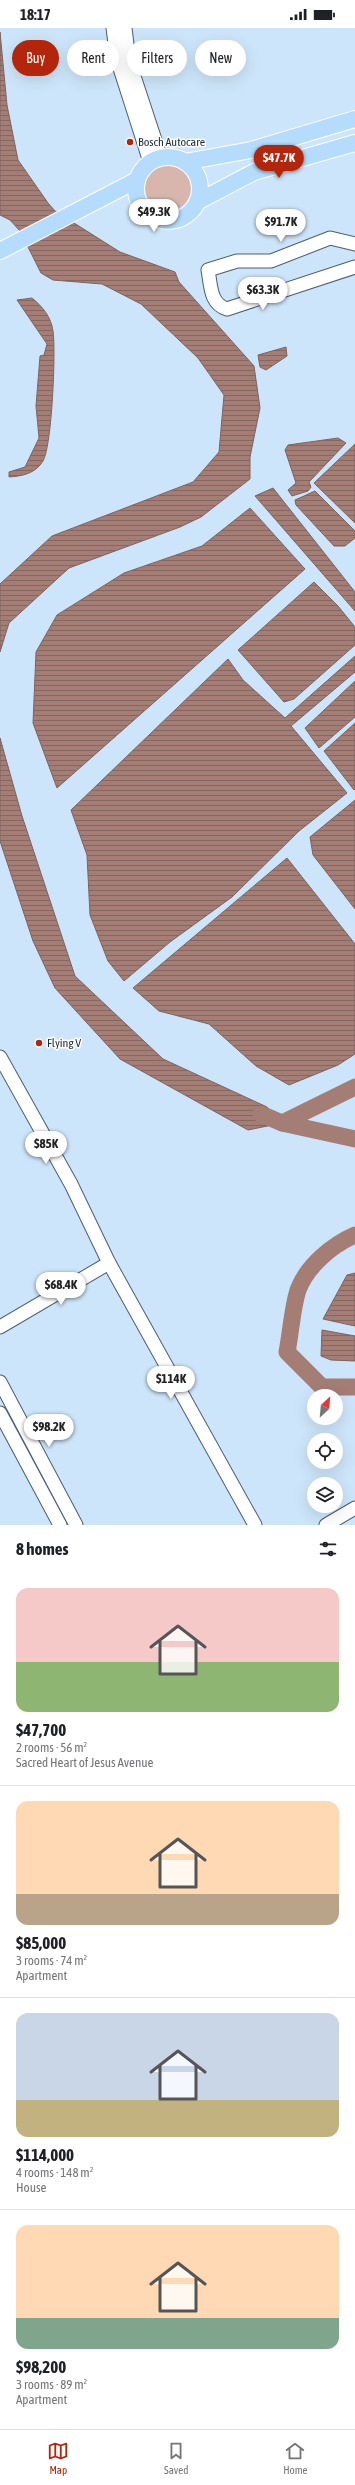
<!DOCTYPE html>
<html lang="en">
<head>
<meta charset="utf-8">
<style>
	:root { --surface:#fff; --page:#f6f6f6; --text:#202124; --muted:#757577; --line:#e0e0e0; --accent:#b3260b }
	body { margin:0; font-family:"Asap Condensed",sans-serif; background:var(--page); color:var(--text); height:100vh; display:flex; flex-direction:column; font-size:15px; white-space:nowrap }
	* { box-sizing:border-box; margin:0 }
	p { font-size:13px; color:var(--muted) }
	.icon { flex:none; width:22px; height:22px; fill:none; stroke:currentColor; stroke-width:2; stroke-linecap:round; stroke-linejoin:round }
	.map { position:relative; height:1497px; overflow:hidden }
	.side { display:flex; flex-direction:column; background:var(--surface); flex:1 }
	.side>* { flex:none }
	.guide { position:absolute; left:12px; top:12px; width:331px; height:36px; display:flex; gap:8px }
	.needle { width:26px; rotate:26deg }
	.tools { position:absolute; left:307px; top:1361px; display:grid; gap:8px }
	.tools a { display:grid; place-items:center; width:36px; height:36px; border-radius:50%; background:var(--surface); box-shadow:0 4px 16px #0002; font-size:20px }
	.price { position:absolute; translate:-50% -34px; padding:0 9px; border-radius:14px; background:#fff; color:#222; font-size:13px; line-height:26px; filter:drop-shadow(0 1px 2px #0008) }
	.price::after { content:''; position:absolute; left:50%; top:24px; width:12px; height:9px; margin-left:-6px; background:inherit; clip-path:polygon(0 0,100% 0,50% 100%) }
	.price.selected { background:var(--accent); color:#fff }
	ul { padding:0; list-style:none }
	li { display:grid; align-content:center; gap:8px; height:212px; padding:0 16px }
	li+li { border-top:1px solid var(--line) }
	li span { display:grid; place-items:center; height:124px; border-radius:12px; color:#555 }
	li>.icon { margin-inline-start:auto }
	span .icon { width:72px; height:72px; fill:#fffc; stroke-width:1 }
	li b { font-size:17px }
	h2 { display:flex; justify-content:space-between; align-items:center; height:48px; padding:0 16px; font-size:17px }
	.tag { padding:0 14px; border-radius:18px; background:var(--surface); box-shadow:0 4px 16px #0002; font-size:14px; line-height:36px }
	.tag.selected { background:var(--accent); color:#fff }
	.status { display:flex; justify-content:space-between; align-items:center; height:28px; padding:0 20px; background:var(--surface); direction:ltr }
	.status svg { height:11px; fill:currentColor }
	.tab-bar { display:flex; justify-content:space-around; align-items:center; height:56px; border-top:1px solid var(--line); background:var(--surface); font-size:11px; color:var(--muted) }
	.tab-bar a { display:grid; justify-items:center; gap:2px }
	.tab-bar .selected { color:var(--accent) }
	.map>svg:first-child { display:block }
	.grass { fill:#d8b5ad }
	.water { fill:url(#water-rules); stroke:#7c6460 }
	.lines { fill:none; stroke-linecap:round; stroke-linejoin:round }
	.river { stroke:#a47d75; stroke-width:17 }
	.minor-casing { stroke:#495e70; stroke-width:15 }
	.major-casing { stroke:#fff; stroke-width:18 }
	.minor { stroke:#fff; stroke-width:13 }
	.major { stroke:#b5dcfd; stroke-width:16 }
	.poi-dot { fill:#b3260b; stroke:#fff; stroke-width:1.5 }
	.labels { text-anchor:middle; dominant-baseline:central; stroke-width:3; stroke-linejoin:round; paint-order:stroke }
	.poi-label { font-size:12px; fill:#1e282f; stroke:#fff; text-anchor:start }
</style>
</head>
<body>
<div class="status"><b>18:17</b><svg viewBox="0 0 49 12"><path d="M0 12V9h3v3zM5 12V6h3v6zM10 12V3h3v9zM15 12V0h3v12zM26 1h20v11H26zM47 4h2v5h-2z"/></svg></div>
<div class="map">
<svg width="355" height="1497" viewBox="0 0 355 1497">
	<defs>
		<pattern id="water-rules" width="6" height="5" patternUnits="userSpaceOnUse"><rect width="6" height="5" fill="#a47d75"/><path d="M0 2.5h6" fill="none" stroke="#856660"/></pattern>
	</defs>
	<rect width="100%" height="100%" fill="#cde5fa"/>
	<circle class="grass" cx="168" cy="160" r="23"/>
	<g class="water">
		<polygon points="0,4 7,77 18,132 48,175 55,183 120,224 175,244 179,254 254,338 260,380 250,429 250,451 201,489 180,499 69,540 9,595 0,624 0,556 52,508 193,454 219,424 224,367 198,330 141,276 102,256 53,252 41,245 20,203 10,192 0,187"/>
		<path d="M32,270C43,279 51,289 53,303C56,322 52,418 43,433C35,446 22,448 9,449V444L25,439L39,410L36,378L40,328L44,327L47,316L17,272Z"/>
		<polygon points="286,319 287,328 266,342 260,339 258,327"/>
		<polygon points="338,410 346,415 309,454 311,459 308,463 292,468 288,462 296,455 285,422 288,417"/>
		<polygon points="355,416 355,495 314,455"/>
		<polygon points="273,460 355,564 355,583 255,468"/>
		<polygon points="315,463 355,503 355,510 345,518 334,518 296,477 295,472"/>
		<polygon points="250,480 305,541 57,760 33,695 36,624 57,587 124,545 202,518"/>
		<polygon points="314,554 338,578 355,599 355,617 294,671 284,674 238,622"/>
		<polygon points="355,628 355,644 291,698 347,765 299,803 232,869 170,914 124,953 108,933 90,887 87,827 71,782 228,631 243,652 285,690"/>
		<polygon points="355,653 355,689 319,720 305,700"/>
		<polygon points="355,695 355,761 354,762 324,723"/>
		<polygon points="0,710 22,788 75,948 163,1031 267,1079 282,1095 248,1102 120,1031 55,960 33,913 0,813"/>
		<polygon points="355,772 355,881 313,827 310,809"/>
		<polygon points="287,830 355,916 355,1026 338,1037 289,1057 256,1038 209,996 159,983 133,960"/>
		<polygon points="355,1245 355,1298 323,1291 347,1247"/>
		<polygon points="322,1302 355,1308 355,1333 331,1332 321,1328"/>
	</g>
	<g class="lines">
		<g class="river">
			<polyline points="261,1086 282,1095 355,1111"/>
			<polyline points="282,1095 355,1059"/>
			<path d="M355,1207C332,1217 307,1238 298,1262C292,1281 291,1304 287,1324L322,1359H355"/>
		</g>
		<defs>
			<g id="minor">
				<polyline points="113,0 117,31 150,134"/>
				<polyline points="125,0 129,33 161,130"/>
				<path d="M355,216L330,210L271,233H237L208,242C211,258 210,276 227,281L355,239"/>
				<polyline points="0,1029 71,1156 109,1235 255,1497"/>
				<polyline points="0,1299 109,1235"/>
				<polyline points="0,1354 76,1497"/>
				<polyline points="0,1385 60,1497"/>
				<polyline points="326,1497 355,1480"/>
			</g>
			<g id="major">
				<circle cx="168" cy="161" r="32"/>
				<polyline points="185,134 251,122 355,91"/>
				<polyline points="197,174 254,144 355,115"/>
				<polyline points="0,223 137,152"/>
			</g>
		</defs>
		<use href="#minor" class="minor-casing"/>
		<use href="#major" class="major-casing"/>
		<use href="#minor" class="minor"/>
		<use href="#major" class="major"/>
	</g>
	<g class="poi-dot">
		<circle cx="130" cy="114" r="4"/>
		<circle cx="39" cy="1015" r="4"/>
	</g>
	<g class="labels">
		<g class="poi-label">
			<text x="138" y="114">Bosch Autocare</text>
			<text x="47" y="1015">Flying V</text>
		</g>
	</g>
</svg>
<div class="tools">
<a><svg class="needle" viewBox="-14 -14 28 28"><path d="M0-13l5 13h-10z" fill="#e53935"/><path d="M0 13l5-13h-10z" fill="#757577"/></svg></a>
<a><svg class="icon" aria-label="locate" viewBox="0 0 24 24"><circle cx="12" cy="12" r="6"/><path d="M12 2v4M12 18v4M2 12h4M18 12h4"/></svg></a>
<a><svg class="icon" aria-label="layers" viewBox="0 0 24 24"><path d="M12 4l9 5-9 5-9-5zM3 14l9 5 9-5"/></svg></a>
</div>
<b class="price selected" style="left:279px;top:151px">$47.7K</b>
<b class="price" style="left:154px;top:205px">$49.3K</b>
<b class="price" style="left:281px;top:215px">$91.7K</b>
<b class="price" style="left:263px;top:283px">$63.3K</b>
<b class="price" style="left:46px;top:1137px">$85K</b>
<b class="price" style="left:61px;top:1278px">$68.4K</b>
<b class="price" style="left:171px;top:1372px">$114K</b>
<b class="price" style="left:49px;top:1420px">$98.2K</b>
<div class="guide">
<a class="tag selected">Buy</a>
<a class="tag">Rent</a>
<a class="tag">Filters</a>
<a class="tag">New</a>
</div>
</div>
<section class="side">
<h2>8 homes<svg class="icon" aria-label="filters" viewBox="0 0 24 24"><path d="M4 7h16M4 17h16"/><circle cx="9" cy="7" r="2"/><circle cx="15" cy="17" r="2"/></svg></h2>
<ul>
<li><span style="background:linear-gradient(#f6c9c9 60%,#8fb573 0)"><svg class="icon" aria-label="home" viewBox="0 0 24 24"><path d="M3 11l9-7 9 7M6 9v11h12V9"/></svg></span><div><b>$47,700</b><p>2 rooms · 56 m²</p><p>Sacred Heart of Jesus Avenue</p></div></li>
<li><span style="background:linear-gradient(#ffd9b3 75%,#b9a48a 0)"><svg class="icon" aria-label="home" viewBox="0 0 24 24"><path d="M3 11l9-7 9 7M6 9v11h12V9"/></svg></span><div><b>$85,000</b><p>3 rooms · 74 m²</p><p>Apartment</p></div></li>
<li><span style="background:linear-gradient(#c9d6e8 70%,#c2b280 0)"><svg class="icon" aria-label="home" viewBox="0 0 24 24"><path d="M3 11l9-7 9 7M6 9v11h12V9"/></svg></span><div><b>$114,000</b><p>4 rooms · 148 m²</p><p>House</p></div></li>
<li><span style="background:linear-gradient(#ffd9b3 75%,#7fa58c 0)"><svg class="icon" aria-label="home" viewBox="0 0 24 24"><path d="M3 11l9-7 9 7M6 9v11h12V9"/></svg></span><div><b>$98,200</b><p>3 rooms · 89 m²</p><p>Apartment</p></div></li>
</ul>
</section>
<nav class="tab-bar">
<a class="selected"><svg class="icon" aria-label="map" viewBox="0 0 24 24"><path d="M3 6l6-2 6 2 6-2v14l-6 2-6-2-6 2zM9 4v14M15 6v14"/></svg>Map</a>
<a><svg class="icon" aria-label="saved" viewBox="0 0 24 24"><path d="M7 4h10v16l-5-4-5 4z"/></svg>Saved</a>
<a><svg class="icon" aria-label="home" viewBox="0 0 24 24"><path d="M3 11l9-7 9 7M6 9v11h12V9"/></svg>Home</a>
</nav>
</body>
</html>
